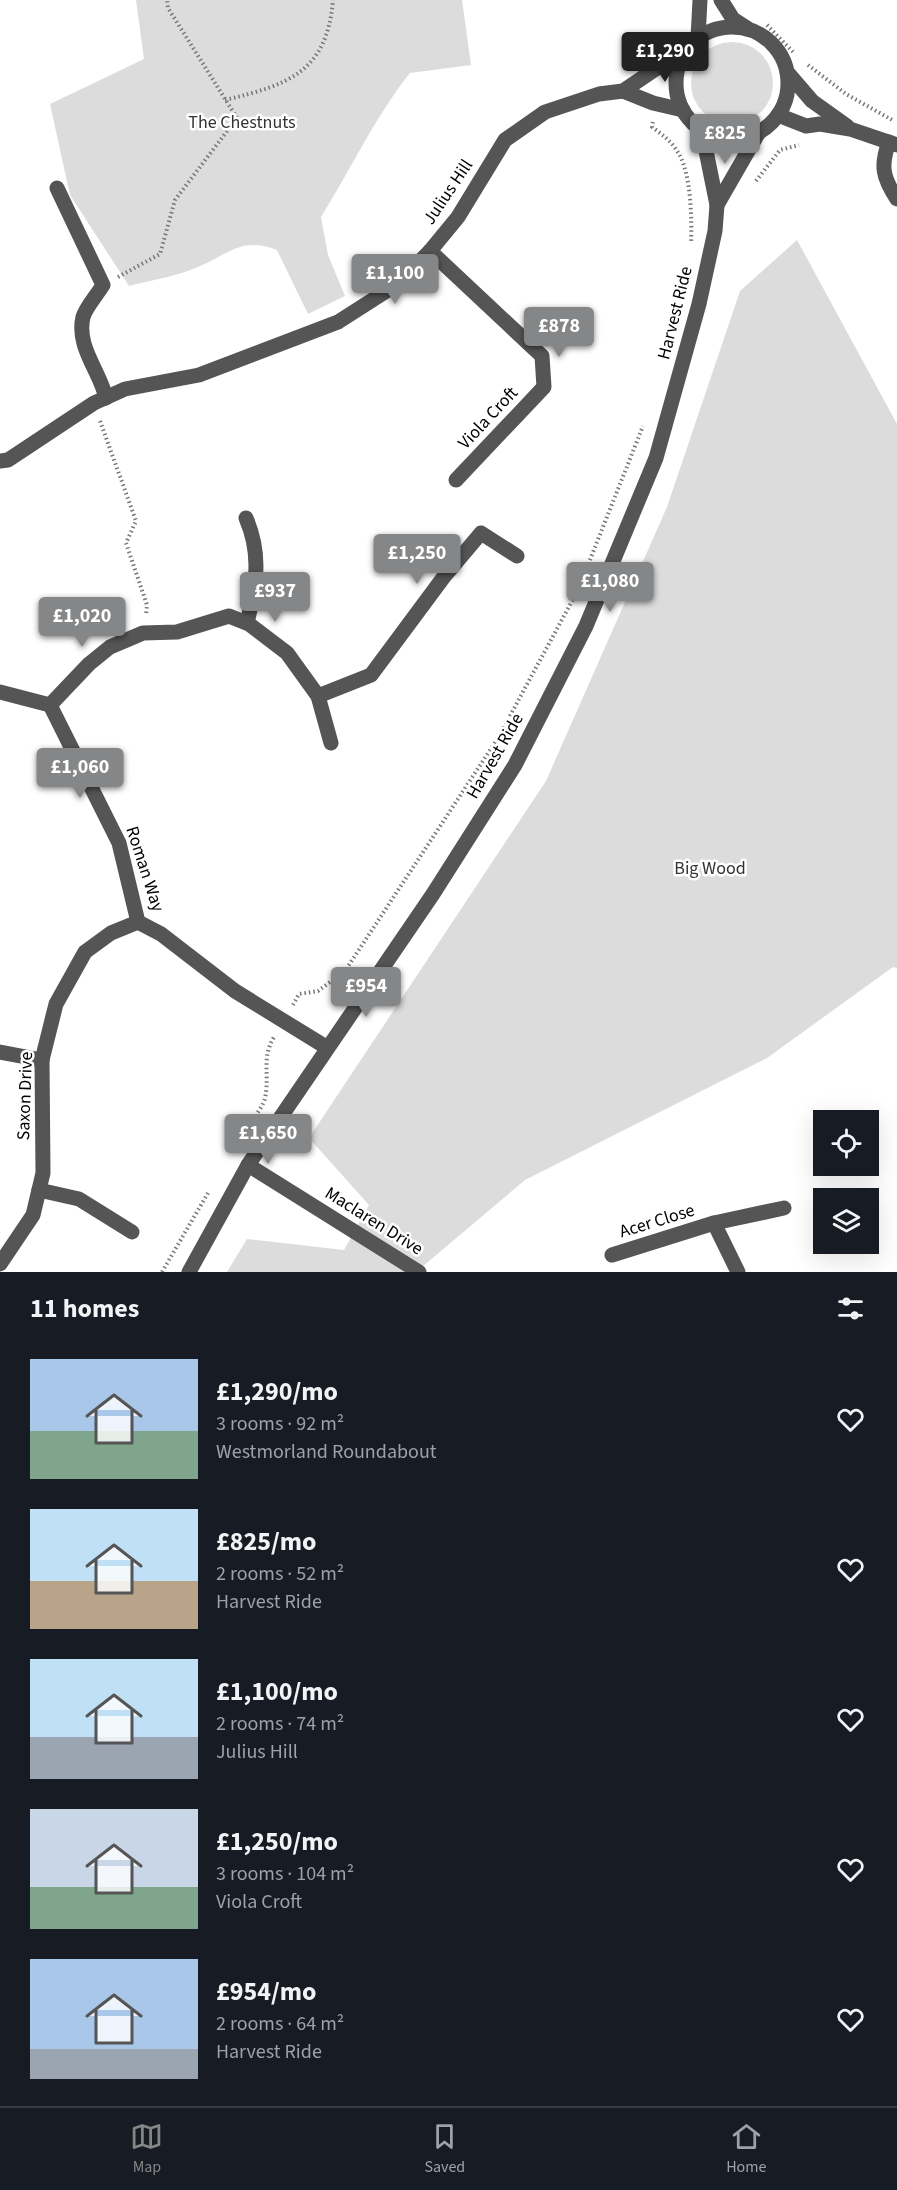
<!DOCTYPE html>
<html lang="en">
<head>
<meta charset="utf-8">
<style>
	:root { --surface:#171b24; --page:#20242c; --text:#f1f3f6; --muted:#9ea1a6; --line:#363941; --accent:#858687 }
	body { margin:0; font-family:"Source Sans 3",sans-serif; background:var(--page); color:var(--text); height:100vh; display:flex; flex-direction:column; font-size:22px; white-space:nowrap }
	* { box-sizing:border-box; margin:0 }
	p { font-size:20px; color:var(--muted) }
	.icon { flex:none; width:33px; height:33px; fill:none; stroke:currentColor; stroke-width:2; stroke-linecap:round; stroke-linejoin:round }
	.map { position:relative; height:1272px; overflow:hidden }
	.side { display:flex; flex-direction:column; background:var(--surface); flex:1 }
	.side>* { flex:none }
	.controls { position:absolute; left:813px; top:1110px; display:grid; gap:12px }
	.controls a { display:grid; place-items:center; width:66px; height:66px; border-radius:0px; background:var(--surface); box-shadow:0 6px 24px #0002; font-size:30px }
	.price { position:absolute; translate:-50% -51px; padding:0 14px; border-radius:6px; background:var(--accent); color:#fff; font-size:20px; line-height:39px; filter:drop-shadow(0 2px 3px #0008) }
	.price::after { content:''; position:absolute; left:50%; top:36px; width:18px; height:14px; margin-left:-9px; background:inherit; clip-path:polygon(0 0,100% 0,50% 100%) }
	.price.selected { background:#222; color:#fff }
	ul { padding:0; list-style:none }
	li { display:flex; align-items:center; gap:18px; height:150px; padding:0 30px }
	li span { display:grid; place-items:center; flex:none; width:168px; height:120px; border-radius:0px; color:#555 }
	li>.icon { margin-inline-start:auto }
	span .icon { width:72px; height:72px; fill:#fffc; stroke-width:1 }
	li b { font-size:26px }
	h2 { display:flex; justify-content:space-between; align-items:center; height:72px; padding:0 30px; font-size:26px }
	.tab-bar { display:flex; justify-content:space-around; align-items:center; height:84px; border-top:2px solid var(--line); background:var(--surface); font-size:16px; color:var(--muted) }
	.tab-bar a { display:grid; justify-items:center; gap:3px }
	.tab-bar .selected { color:var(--accent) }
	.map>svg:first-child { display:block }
	.green { fill:#dcdcdc }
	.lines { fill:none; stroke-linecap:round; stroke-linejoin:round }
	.path { stroke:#777; stroke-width:4; stroke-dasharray:1.5 3; stroke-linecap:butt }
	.minor { stroke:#555; stroke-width:15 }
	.labels { text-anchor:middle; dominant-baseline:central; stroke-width:5; stroke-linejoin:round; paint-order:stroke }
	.park-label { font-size:18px; fill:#333; stroke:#fff }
	.street-label { font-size:18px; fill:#000; stroke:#fff }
</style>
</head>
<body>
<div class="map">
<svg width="897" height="1272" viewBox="0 0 897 1272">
	<rect width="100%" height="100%" fill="#fff"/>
	<g class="green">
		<path d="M136,0H462L471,65L410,73C375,117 351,169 321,217L328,255L345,296L308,314L277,250C241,236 229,254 198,267C177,276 152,280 129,286L70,195L50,104L144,59Z"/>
		<circle cx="732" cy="83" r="41"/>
		<polygon points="797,240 897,424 897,968 893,967 767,1058 525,1180 416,1272 227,1272 247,1239 344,1250 369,1205 309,1138 546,781 667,507 740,291"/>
	</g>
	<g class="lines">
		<g class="path">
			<polyline points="767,25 795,54"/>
			<polyline points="808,65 846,94 894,121"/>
			<path d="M225,100C287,85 327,73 333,0"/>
			<path d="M653,122L652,127C663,135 672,142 679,154C691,175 692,218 691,243"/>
			<polyline points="756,181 780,150 799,145"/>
			<polyline points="118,277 160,254 175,200 237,118 168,8 167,0"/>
			<polyline points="100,421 136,521 126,543 147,605 146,615"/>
			<polyline points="293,1005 299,994 318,991 345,971 498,738 578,590 643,426"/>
			<path d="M253,1120C257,1113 263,1106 265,1098C270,1074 261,1059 274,1037"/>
			<polyline points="162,1272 208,1193"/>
		</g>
		<g class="minor">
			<polyline points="721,0 733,19 747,28"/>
			<circle cx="732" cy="83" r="56"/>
			<polyline points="698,38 700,0"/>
			<polyline points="787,72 812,101 847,126"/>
			<polyline points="623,91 653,103 683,110"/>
			<polyline points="778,115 806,126 820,124 850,129 897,145"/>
			<path d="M889,142C880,166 883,178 897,199"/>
			<path d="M57,188L103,285C97,295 86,307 83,317C76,347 100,371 106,398"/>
			<polyline points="717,205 759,132"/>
			<polyline points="430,251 542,356 544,387 456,480"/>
			<polyline points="0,461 8,460 94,403 125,389 199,375 338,322 399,283 430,251 458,217 505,140 545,112 599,94 623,91 688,47"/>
			<path d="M246,518C262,555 256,585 247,623"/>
			<polyline points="0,692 50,705 119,843 138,922 161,934 235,991 326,1047"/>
			<polyline points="318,696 371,675 443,578 481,533 517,556"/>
			<polyline points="50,705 89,664 110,647 143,633 177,632 229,616 249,624 287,653 318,696 331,743"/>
			<polyline points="0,1052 42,1060"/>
			<polyline points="248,1165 419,1272"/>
			<polyline points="39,1190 79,1199 132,1232"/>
			<polyline points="714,1223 738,1272"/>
			<polyline points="612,1255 714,1223 784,1208"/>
			<polyline points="0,1264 33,1215 43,1173 42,1060 56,1004 85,952 111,933 138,922"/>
			<polyline points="189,1272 248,1165 433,894 515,765 586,626 656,458 699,304 715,231 717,205 702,131"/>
		</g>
	</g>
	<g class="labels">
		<g class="park-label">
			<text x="242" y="122">The Chestnuts</text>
			<text x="710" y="868">Big Wood</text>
		</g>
		<g class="street-label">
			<text transform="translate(448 192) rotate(-56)">Julius Hill</text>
			<text transform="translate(675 313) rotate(-76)">Harvest Ride</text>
			<text transform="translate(488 418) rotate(-47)">Viola Croft</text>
			<text transform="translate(495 756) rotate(-60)">Harvest Ride</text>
			<text transform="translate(145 869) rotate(72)">Roman Way</text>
			<text transform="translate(25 1096) rotate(-88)">Saxon Drive</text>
			<text transform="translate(374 1221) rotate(32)">Maclaren Drive</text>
			<text transform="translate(657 1221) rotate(-17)">Acer Close</text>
		</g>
	</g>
</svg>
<div class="controls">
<a><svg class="icon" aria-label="locate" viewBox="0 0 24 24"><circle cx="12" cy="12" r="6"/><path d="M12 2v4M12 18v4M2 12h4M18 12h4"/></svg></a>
<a><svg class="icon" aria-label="layers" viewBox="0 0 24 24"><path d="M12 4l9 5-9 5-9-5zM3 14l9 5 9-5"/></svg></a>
</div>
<b class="price selected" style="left:665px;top:83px">£1,290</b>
<b class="price" style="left:725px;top:165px">£825</b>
<b class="price" style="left:395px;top:305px">£1,100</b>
<b class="price" style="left:559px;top:358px">£878</b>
<b class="price" style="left:417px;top:585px">£1,250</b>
<b class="price" style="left:610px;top:613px">£1,080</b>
<b class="price" style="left:275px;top:623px">£937</b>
<b class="price" style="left:82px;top:648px">£1,020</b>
<b class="price" style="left:80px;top:799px">£1,060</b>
<b class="price" style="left:366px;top:1018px">£954</b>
<b class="price" style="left:268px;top:1165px">£1,650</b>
</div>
<section class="side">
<h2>11 homes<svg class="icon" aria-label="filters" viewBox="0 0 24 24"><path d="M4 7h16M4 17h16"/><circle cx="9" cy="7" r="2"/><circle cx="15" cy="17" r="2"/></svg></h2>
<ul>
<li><span style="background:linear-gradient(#a9c7e8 60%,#7fa58c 0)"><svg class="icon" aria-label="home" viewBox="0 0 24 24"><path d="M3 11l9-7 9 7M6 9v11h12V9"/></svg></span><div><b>£1,290/mo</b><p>3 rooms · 92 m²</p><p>Westmorland Roundabout</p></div><svg class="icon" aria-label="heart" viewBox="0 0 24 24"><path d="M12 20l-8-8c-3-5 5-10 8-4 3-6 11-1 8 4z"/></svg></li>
<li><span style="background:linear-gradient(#bfe0f5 60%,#b9a48a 0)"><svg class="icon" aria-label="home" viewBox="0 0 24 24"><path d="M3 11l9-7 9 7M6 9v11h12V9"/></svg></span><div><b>£825/mo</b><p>2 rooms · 52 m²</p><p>Harvest Ride</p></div><svg class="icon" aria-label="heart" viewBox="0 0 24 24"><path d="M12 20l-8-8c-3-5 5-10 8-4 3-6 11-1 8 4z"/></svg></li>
<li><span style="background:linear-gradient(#bfe0f5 65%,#9aa5b1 0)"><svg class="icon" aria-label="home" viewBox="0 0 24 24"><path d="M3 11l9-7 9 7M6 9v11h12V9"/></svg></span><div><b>£1,100/mo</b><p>2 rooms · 74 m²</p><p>Julius Hill</p></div><svg class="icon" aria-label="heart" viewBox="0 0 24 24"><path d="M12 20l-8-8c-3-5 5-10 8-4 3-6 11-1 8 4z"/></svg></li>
<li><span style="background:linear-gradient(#c9d6e8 65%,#7fa58c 0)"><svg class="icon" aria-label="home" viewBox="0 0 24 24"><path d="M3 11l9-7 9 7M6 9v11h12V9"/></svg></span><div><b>£1,250/mo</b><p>3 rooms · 104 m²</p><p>Viola Croft</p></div><svg class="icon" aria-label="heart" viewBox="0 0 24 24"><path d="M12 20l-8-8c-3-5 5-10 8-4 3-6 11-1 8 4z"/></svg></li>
<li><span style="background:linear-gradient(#a9c7e8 75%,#9aa5b1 0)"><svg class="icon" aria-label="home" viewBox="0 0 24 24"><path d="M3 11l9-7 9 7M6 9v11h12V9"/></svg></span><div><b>£954/mo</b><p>2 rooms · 64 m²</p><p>Harvest Ride</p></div><svg class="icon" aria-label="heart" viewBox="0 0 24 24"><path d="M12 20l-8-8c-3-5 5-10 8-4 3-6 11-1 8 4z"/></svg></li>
</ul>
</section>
<nav class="tab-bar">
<a class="selected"><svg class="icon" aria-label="map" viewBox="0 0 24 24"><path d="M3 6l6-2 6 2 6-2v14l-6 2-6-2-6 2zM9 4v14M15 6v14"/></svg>Map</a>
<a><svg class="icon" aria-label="saved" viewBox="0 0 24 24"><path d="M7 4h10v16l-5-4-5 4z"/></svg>Saved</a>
<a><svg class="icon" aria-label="home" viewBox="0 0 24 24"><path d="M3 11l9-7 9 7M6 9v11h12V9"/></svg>Home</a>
</nav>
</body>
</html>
